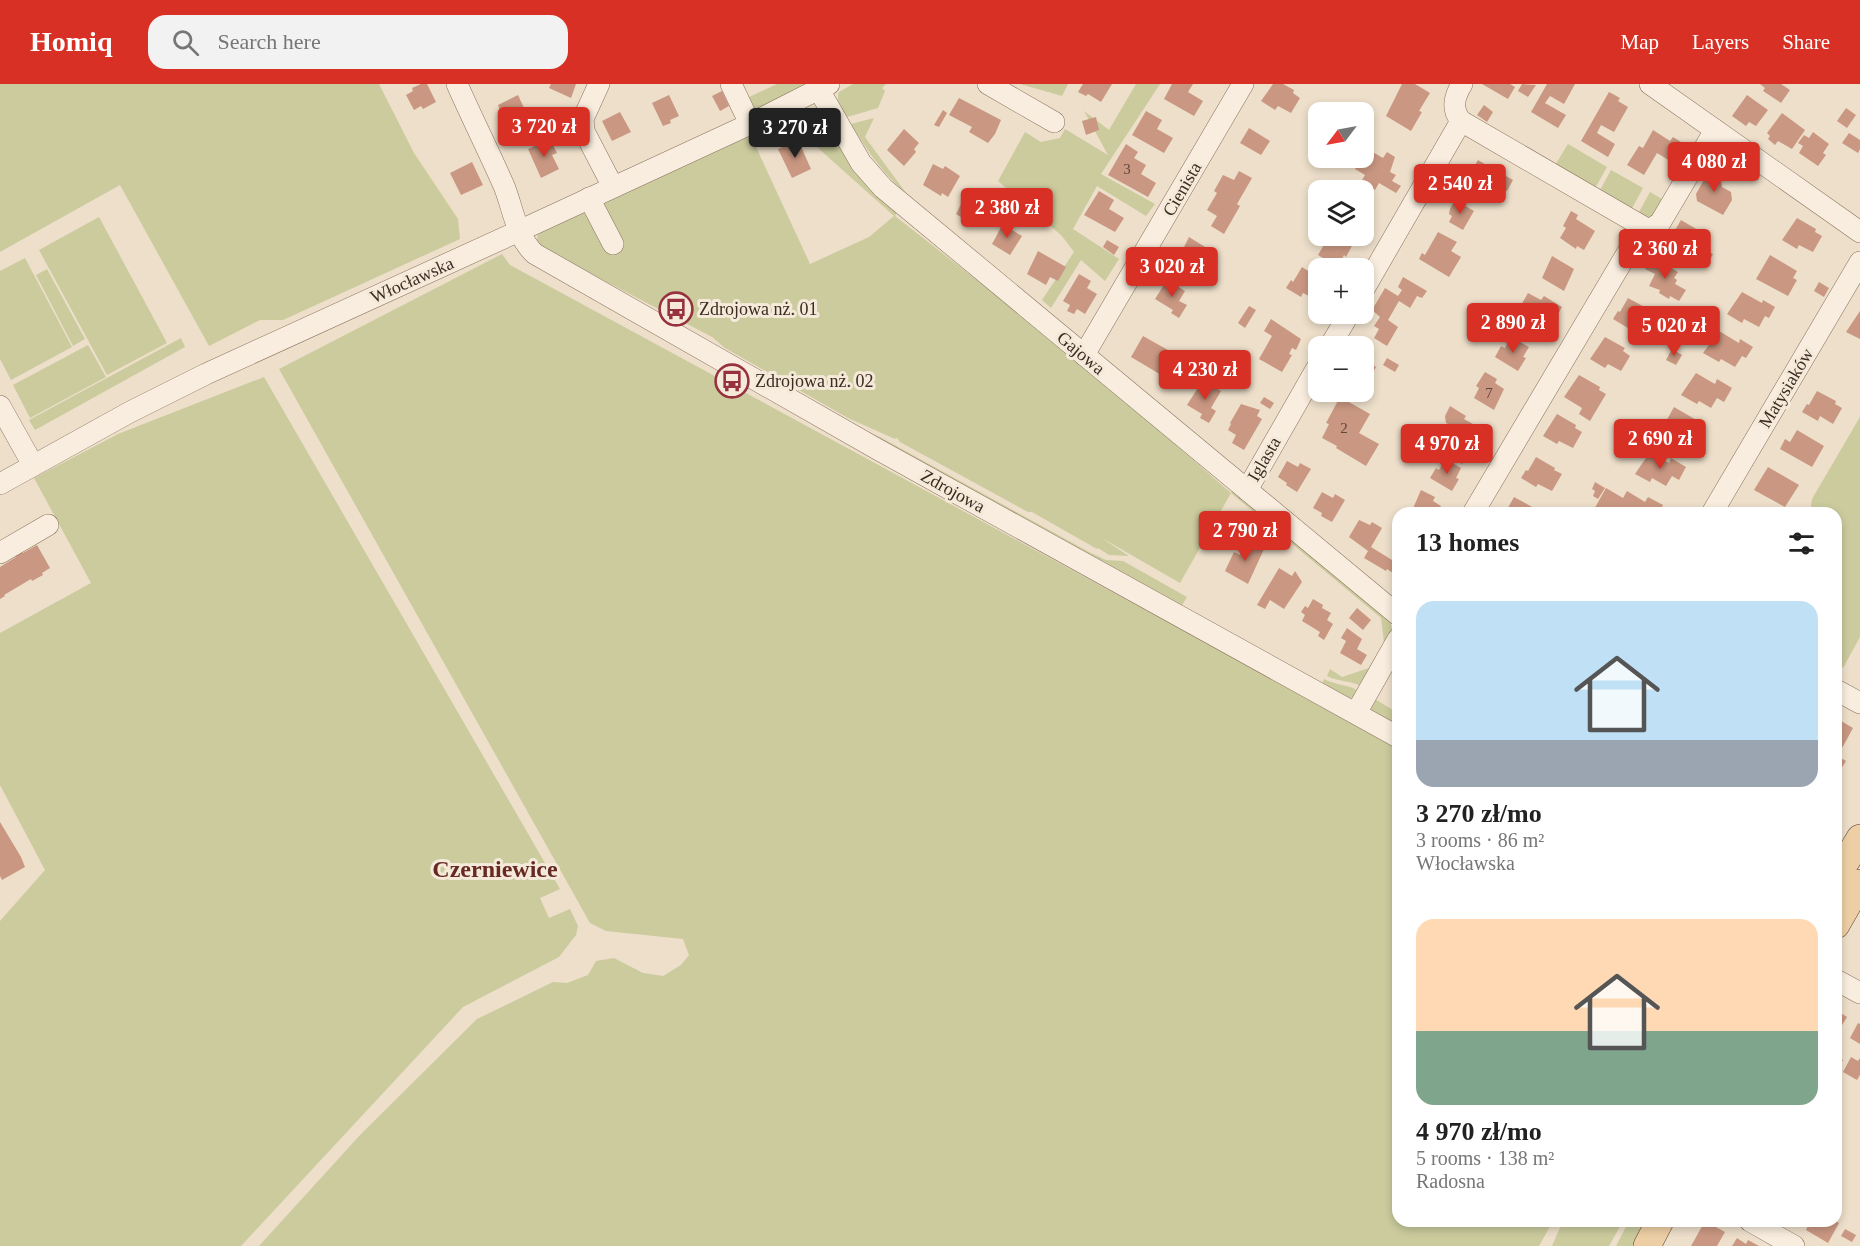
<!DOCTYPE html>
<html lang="en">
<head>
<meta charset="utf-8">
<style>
	:root { --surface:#fff; --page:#f2f2f2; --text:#222; --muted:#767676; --accent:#d93025 }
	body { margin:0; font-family:"Times New Roman",serif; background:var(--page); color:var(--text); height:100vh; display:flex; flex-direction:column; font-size:22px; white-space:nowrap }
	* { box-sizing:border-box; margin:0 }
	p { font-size:20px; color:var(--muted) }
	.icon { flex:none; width:33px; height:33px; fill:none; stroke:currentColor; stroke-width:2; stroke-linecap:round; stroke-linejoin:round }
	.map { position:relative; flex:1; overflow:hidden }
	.panel { position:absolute; left:1392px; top:423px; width:450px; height:720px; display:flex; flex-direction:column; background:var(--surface); border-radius:18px; box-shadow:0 3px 9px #0003 }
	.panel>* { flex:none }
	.needle { width:39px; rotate:238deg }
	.buttons { position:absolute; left:1308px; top:18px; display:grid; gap:12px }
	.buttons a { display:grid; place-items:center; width:66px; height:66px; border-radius:12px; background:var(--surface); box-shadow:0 3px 9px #0003; font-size:30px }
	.price { position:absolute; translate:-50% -51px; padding:0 14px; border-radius:6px; background:var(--accent); color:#fff; font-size:20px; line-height:39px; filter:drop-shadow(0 2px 3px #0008) }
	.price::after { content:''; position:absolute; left:50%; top:36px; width:18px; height:14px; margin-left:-9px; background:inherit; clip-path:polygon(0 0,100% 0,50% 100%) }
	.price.current { background:#222; color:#fff }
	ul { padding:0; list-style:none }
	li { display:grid; align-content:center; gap:12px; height:318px; padding:0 24px }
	li span { display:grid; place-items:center; height:186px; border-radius:18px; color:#555 }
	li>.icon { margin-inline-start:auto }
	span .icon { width:108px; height:108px; fill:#fffc; stroke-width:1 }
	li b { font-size:26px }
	h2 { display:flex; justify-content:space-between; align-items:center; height:72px; padding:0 24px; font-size:26px }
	header { display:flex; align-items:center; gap:36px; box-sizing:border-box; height:84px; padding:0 30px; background:var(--accent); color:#fff }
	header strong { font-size:28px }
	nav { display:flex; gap:33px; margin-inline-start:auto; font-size:21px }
	.search { width:420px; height:54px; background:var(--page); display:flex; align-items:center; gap:15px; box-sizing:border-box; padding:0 21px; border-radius:18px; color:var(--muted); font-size:22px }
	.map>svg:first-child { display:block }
	.green { fill:#cbcb9e }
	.building { fill:#ca9882 }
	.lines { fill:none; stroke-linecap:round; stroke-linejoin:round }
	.minor-casing { stroke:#8a715f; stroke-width:22 }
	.major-casing { stroke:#584033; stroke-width:28 }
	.minor { stroke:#f8edde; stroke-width:21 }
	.major { stroke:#eecfa5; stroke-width:27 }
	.labels { text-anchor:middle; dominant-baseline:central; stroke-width:6; stroke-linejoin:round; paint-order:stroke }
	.number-label { font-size:15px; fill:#5f463a }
	.street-label { font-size:18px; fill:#3b2b22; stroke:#f5eada }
	.poi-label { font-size:18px; fill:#3b2b22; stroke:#f5eada; text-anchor:start }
	.district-label { font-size:24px; font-weight:bold; fill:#662a23; stroke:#f5eada }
</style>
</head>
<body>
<header>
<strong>Homiq</strong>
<div class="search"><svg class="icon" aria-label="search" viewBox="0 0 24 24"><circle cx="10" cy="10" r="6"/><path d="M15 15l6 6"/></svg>Search here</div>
<nav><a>Map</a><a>Layers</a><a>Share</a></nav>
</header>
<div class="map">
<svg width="1860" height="1162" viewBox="0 0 1860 1162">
	<rect width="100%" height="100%" fill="#eddfca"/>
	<g class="green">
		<polygon points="0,0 379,0 414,69 458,135 460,155 283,236 260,236 209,262 120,101 0,168"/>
		<polygon points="777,0 804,0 784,13 751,27 745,15"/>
		<path d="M853,0H886L882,4L885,7L878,24L847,33C842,25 835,17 839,8Z"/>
		<polygon points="1020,0 1068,0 1062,12"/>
		<polygon points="1136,0 1160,0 1101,90 1155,120 1146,132 1097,102 1073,145 1119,175 1105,197 1081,176 1051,224 1042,216 1074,168 1062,152 998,97 1025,48 1041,58 1060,54 1065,45 1108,71 1084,27 1109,46"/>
		<path d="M810,24L818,28L823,37L826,35L898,127L895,132L1080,277L1231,409L1233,405L1390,538L1393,548L1363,603C1350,596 1339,598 1327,592L1330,585L1342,593L1369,584L1384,559L1381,534L1231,409L1180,499L1100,453L1129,472L1109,471L1098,464L1097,465L1032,428H1028L900,358L897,354L895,355L848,334L725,264L712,253L536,161L538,149L750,46L756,53L759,59L756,63L810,180L869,153L894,132L789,38L766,53L764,46Z"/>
		<path d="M874,34L865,53L906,109C881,87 868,68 851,40Z"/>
		<polygon points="1568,60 1607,83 1594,106 1554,83"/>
		<polygon points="1611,86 1643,104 1630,128 1598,110"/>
		<polygon points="1650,108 1667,118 1652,137 1638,130"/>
		<polygon points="99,133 167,259 107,291 39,166"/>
		<polygon points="502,170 510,181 1398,663 1398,1137 1553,1137 1539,1162 259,1162 361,1050 477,935 553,898 567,899 588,891 596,877 614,874 643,889 663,892 681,881 689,871 683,855 606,847 590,839 279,285"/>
		<polygon points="25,174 72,263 11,296 0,275 0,187"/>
		<polygon points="47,185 85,255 73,262 36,191"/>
		<polygon points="181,254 185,263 35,346 29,336"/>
		<polygon points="88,261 106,293 30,334 13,301"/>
		<polygon points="264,293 560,805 540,814 549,834 570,825 578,842 576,851 559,873 463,923 241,1162 0,1162 0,837 45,786 0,701 0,549 91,499 34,394 118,350"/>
		<polygon points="1860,333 1860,553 1843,584 1836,581 1836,429 1810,429 1812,415"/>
		<polygon points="851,341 880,353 1089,468 1106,476 1123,477 1187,513 1181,523"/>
		<path d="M1324,595C1337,602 1349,600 1360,608L1355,612L1346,616L1321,602Z"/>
		<polygon points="1373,614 1398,629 1398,645 1370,626"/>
		<polygon points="1563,1137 1623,1137 1609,1162 1552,1162"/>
		<polygon points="1629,1137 1648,1137 1633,1162 1616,1162"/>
	</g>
	<g class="building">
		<polygon points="421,0 427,0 436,18 423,25 421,22 414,26 406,11 413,7 412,4"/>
		<polygon points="551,0 576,0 571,14 549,4"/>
		<polygon points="1083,0 1112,0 1101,18 1088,10 1086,12 1078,8"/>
		<polygon points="1172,0 1193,0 1188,8 1203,17 1194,32 1164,15"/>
		<polygon points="1273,0 1283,0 1294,6 1293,9 1300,14 1291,29 1278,22 1275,26 1261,17"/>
		<polygon points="1402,0 1415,0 1430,9 1419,27 1422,28 1411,47 1386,32"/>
		<polygon points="1482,0 1510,0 1515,3 1508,15"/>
		<polygon points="1522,0 1536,1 1528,13 1518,7"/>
		<polygon points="1547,0 1575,0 1564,20 1550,12 1545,19 1566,31 1558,44 1531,28"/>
		<polygon points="1760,0 1781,0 1790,6 1781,19 1763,7 1765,4"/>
		<polygon points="722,7 729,22 720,27 712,12"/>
		<polygon points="1609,8 1620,14 1618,17 1628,23 1614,48 1601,41 1597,49 1615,60 1608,73 1581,57"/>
		<polygon points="518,11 524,24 522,26 526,33 510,41 504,28 501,29 498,21"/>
		<polygon points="669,11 679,32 670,36 671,39 663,42 652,19"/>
		<polygon points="1747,11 1768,26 1756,42 1749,38 1746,42 1732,32"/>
		<polygon points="959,14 1001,36 995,50 988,59 969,48 972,43 949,31"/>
		<polygon points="1484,21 1493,28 1487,38 1477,31"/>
		<polygon points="1846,24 1856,31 1847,44 1837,37"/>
		<polygon points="943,26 947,29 939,43 934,41"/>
		<polygon points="1146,27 1162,36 1157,45 1173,54 1164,69 1132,51"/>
		<polygon points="620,28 631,48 612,57 602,37"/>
		<polygon points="1782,29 1805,46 1792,65 1778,57 1775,61 1768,55 1770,52 1767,49"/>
		<polygon points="1096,33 1099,46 1086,51 1082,37"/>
		<polygon points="1249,44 1270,57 1261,71 1240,59"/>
		<polygon points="904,45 919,59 914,65 916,68 904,82 887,66"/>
		<polygon points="1653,46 1670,57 1673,53 1681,58 1670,77 1657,69 1644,91 1627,81 1639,62 1643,64"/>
		<polygon points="1813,48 1829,60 1823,69 1826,71 1818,82 1799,69 1803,62 1798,59 1804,51 1809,54"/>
		<polygon points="1849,49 1860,56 1860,65 1858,69 1842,59"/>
		<polygon points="550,55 557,69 552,71 559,85 541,94 528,65"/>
		<polygon points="798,56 811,85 792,94 778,65"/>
		<polygon points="1126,60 1138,68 1134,74 1146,81 1141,90 1156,99 1148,113 1108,91"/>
		<polygon points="1364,63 1383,74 1387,68 1395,73 1390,88 1396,91 1392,97 1401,102 1396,109 1379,99 1375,106 1361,98 1365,91 1355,85 1361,76 1356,74 1364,74"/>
		<polygon points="1478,76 1488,82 1488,84 1496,89 1497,87 1513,96 1507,107 1504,106 1499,113 1466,96"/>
		<polygon points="472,78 483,101 461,111 450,89"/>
		<polygon points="933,80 943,85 945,82 960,92 948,113 942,109 941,112 923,101"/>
		<polygon points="1710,85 1723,93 1721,98 1722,103 1731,108 1732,116 1723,131 1697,117 1696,110"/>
		<polygon points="1239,87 1252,94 1237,120 1240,122 1224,150 1211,142 1217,132 1207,126 1217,109 1214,107 1223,91 1234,96"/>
		<polygon points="1444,97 1456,104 1451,112 1440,105"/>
		<polygon points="1099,107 1114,116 1109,125 1124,134 1115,148 1084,131"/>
		<polygon points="967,108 986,121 975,142 956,130"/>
		<polygon points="1455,116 1474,127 1463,146 1449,138 1452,132 1449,130 1450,125"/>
		<polygon points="1364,120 1373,125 1364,139"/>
		<polygon points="1571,127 1578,131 1576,135 1595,147 1584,166 1577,162 1576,165 1560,154 1566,144 1563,142"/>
		<polygon points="1797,134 1816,145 1815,148 1822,152 1813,168 1799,161 1797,165 1782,156"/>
		<polygon points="1681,136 1708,152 1702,164 1713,170 1707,181 1698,176 1697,178 1688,173 1689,171 1677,165 1683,155 1674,148"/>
		<polygon points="1004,138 1013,144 1012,146 1022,152 1010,171 992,160"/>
		<polygon points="1438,148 1457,158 1451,167 1461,173 1449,193 1419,175 1422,169 1425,171"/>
		<polygon points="1336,152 1343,152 1354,158 1346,173 1344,171 1338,183 1318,171 1325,159 1330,161"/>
		<polygon points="1189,153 1218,171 1216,175 1218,177 1210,190 1208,189 1203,197 1185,186 1190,177 1187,176 1191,170 1183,165"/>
		<polygon points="1107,156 1119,163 1114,171 1103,163"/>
		<polygon points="1038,167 1066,183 1058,197 1050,193 1046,201 1027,190"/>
		<polygon points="1770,171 1797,187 1793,194 1797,196 1788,212 1756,195"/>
		<polygon points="1552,172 1574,185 1564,207 1542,194"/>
		<polygon points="1652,173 1678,188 1674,194 1677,196 1675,200 1686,206 1679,217 1670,212 1669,215 1659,209 1660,206 1649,202 1655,190 1645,185"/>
		<polygon points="1302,183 1318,193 1318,213 1317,216 1303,209 1301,213 1286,204 1291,196 1293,198"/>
		<polygon points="1079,190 1091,197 1087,204 1097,210 1085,230 1077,225 1074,230 1067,227 1070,221 1063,217"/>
		<polygon points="1403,193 1427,207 1422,214 1417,212 1410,224 1399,217 1388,236 1398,243 1387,262 1374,254 1379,245 1374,242 1380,233 1372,226 1385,204 1398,212 1402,206 1398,203"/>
		<polygon points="1167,196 1185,207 1179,217 1187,221 1179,234 1171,229 1173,226 1155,215"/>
		<polygon points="1819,198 1829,204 1824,213 1814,207"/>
		<polygon points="1742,208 1762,219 1763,216 1775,223 1769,234 1765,232 1759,243 1744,235 1742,239 1727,230"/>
		<polygon points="1528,209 1541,216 1544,212 1562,223 1554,237 1549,234 1543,243 1530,236 1528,239 1513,231 1518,222 1520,223"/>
		<polygon points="1628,214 1648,225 1646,229 1654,232 1644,249 1630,241 1628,244 1613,235 1618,227 1620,228"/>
		<polygon points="1249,222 1256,226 1245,244 1238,239"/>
		<polygon points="1860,227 1860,255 1846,248"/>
		<polygon points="1708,234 1715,238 1708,249 1701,244"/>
		<polygon points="1271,235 1301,255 1296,266 1292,264 1289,270 1292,271 1282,288 1259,275 1272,252 1264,247"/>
		<polygon points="1719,247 1739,259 1740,255 1753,263 1746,274 1742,272 1735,283 1721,275 1719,278 1703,269"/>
		<polygon points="1143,252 1175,270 1163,292 1131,273"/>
		<polygon points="1511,253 1529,263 1523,273 1526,274 1518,287 1495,273 1501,262 1505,264"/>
		<polygon points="1605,253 1625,264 1623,267 1630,272 1621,287 1608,280 1605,284 1590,275"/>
		<polygon points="1672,265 1682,271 1676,281 1666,276"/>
		<polygon points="1387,274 1399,281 1395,288 1383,281"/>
		<polygon points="1364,276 1376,283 1365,302 1364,302"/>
		<polygon points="1485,288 1497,295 1495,299 1504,305 1494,326 1474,314 1479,304 1476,302"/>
		<polygon points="1696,289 1715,300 1717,295 1732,304 1724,318 1717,314 1711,324 1699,317 1697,320 1681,311"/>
		<polygon points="1579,291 1600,303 1599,306 1606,310 1590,337 1579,330 1582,324 1564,313"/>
		<polygon points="1203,296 1221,307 1211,324 1216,327 1209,339 1200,334 1202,330 1187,321"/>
		<polygon points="1817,307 1836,317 1835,320 1842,324 1833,340 1820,332 1818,337 1802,328 1807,320 1809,321"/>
		<polygon points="1264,313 1274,319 1270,325 1260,319"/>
		<polygon points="1340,313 1370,330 1359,349 1379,360 1366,382 1336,364 1337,362 1322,354 1329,340 1326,339"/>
		<polygon points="1241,320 1260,326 1257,332 1262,335 1244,366 1232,359 1236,351 1228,346 1231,340 1230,339"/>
		<polygon points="1450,322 1466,332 1464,335 1480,344 1473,358 1475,359 1462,380 1447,371 1454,357 1449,353 1454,343 1446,339 1445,332"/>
		<polygon points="1674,323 1698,337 1693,346 1697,348 1689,363 1684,360 1676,370 1652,356 1656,350 1658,352"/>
		<polygon points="1557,330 1576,341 1575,344 1582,348 1573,364 1559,357 1557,360 1543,352"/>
		<polygon points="1797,346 1824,362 1812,383 1780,365 1785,355 1790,358"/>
		<polygon points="1650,368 1669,379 1671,374 1686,383 1679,396 1672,392 1666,402 1652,394 1650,398 1635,390"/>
		<polygon points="1536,373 1555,384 1554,386 1562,390 1552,407 1538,400 1536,403 1521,394 1526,386 1528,387"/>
		<polygon points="1445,375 1461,384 1456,394 1459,395 1452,407 1430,394 1436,384 1439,386"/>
		<polygon points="1287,377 1298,383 1300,379 1311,385 1297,408 1286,401 1287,399 1278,393"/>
		<polygon points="1768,383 1799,401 1785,423 1754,406"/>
		<polygon points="1595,398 1605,404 1598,415 1593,412 1595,407 1592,405"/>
		<polygon points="1606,404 1623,414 1627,407 1645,418 1648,413 1663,421 1659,429 1592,429"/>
		<polygon points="1421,406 1435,413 1433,417 1441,422 1437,429 1411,429"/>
		<polygon points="1322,408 1333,414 1335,410 1345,416 1332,438 1321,432 1322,429 1313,424"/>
		<polygon points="1514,413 1534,424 1533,427 1536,429 1505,429"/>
		<polygon points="1359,436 1370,441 1372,438 1382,444 1371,463 1392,476 1398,467 1398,495 1395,493 1396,491 1387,485 1386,487 1364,474 1368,467 1349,453"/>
		<polygon points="1249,455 1264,465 1248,500 1225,487 1234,468 1240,471"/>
		<polygon points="37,461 50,484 42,489 43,491 32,497 31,495 4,511 5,512 0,515 0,483 16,473 14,469 20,465 23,469"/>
		<polygon points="1279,484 1292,492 1295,487 1302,498 1284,525 1270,516 1265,525 1257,521"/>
		<polygon points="1313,515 1323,521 1322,524 1331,529 1327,536 1333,540 1324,556 1318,552 1320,548 1302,537 1305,531 1301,528 1305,522 1308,524"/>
		<polygon points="1357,524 1371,536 1363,546 1349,534"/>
		<polygon points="1347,544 1362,555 1357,565 1367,571 1361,581 1340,569 1346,557 1341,554"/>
		<polygon points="1836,634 1853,644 1841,666 1836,663"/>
		<polygon points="1836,671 1846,677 1836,693"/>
		<polygon points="0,738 21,773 25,783 2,796 0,792"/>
		<polygon points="1839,928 1847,933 1839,946 1836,944 1836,933"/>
		<polygon points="1858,939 1860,940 1860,960 1850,954"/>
		<polygon points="1836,971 1843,976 1836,989"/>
		<polygon points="1851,973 1858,977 1860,974 1860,991 1857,996 1843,988"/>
		<polygon points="1705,1137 1725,1148 1717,1162 1691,1162"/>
		<polygon points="1810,1137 1836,1137 1839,1139 1828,1159 1806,1146"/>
		<polygon points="1845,1145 1856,1151 1852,1158 1841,1152"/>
		<polygon points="1737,1154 1746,1160 1748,1156 1759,1162 1732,1162"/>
	</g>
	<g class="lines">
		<defs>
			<g id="minor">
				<path d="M457,0C472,34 489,68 504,102C513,124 516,153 535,170L877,365L1398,653"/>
				<polyline points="599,0 583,35 584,47 613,103"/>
				<polyline points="731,0 750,40"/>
				<polyline points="988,0 1054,38"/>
				<polyline points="1650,0 1860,148"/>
				<polyline points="819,6 861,79 883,104 1398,531"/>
				<polyline points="1461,37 1647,145 1651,145 1660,139 1715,46"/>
				<polyline points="589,114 613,160"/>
				<path d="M1364,205L1461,37C1451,25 1454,13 1462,0"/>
				<polyline points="1330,262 1349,230"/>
				<polyline points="1084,271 1243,0"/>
				<polyline points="0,322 33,381"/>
				<polyline points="0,400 130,328 206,290 519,147 750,40 829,0"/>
				<polyline points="1247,406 1318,282"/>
				<polyline points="1473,429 1642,144"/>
				<polyline points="1712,429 1860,178"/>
				<polyline points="0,469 48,441"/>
				<polyline points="1836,606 1860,619"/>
				<polyline points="1356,629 1398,555"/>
				<polyline points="1836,896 1860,909"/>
				<polyline points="1750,1137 1794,1162"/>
			</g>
			<g id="major">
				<polyline points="1836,794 1860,754"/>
				<polyline points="1836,841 1860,799"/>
				<polyline points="1647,1162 1660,1137"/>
			</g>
		</defs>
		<use href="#minor" class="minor-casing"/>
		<use href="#major" class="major-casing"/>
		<use href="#minor" class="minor"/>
		<use href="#major" class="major"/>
	</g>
	<defs>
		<symbol id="bus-ring" viewBox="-11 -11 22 22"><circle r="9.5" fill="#f5eada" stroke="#96313d" stroke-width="1.5"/><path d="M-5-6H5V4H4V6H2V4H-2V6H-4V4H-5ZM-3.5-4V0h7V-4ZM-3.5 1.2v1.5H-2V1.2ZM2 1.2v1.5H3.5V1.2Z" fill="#96313d"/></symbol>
	</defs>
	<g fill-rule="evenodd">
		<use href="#bus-ring" x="657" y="206" width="38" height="38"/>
		<use href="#bus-ring" x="713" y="278" width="38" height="38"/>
	</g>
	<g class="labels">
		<g class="number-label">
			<text x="1127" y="85">3</text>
			<text x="1489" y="309">7</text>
			<text x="1344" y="344">2</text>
		</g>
		<g class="street-label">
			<text transform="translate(1182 105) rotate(-60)">Cienista</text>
			<text transform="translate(412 196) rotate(-24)">Włocławska</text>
			<text transform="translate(1081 269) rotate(40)">Gajowa</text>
			<text transform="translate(1786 304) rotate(-59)">Matysiaków</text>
			<text transform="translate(1264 375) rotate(-60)">Iglasta</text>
			<text transform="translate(953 407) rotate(29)">Zdrojowa</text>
		</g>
		<g class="poi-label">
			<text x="699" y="225">Zdrojowa nż. 01</text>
			<text x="755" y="297">Zdrojowa nż. 02</text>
		</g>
		<g class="district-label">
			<text x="495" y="785">Czerniewice</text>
		</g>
	</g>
</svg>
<div class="buttons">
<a><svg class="needle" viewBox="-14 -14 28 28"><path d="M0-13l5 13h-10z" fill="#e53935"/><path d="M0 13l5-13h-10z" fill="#767676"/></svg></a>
<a><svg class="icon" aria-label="layers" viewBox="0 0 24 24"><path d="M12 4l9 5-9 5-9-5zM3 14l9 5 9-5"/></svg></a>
<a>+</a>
<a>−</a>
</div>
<b class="price" style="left:544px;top:74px">3 720 zł</b>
<b class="price current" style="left:795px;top:75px">3 270 zł</b>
<b class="price" style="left:1714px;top:109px">4 080 zł</b>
<b class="price" style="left:1460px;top:131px">2 540 zł</b>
<b class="price" style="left:1007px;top:155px">2 380 zł</b>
<b class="price" style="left:1665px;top:196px">2 360 zł</b>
<b class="price" style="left:1172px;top:214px">3 020 zł</b>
<b class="price" style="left:1513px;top:270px">2 890 zł</b>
<b class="price" style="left:1674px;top:273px">5 020 zł</b>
<b class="price" style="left:1205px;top:317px">4 230 zł</b>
<b class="price" style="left:1660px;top:386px">2 690 zł</b>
<b class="price" style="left:1447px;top:391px">4 970 zł</b>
<b class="price" style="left:1245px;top:478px">2 790 zł</b>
<section class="panel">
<h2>13 homes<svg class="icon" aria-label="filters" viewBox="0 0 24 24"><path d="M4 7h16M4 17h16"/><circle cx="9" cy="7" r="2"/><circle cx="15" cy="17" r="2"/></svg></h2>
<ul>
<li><span style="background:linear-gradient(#bfe0f5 75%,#9aa5b1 0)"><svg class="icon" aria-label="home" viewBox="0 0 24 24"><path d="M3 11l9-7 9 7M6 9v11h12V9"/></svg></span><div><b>3 270 zł/mo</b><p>3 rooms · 86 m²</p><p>Włocławska</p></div></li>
<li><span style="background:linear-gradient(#ffd9b3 60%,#7fa58c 0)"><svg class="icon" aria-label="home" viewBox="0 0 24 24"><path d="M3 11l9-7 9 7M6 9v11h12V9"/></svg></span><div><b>4 970 zł/mo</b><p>5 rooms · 138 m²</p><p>Radosna</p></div></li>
</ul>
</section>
</div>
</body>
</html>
